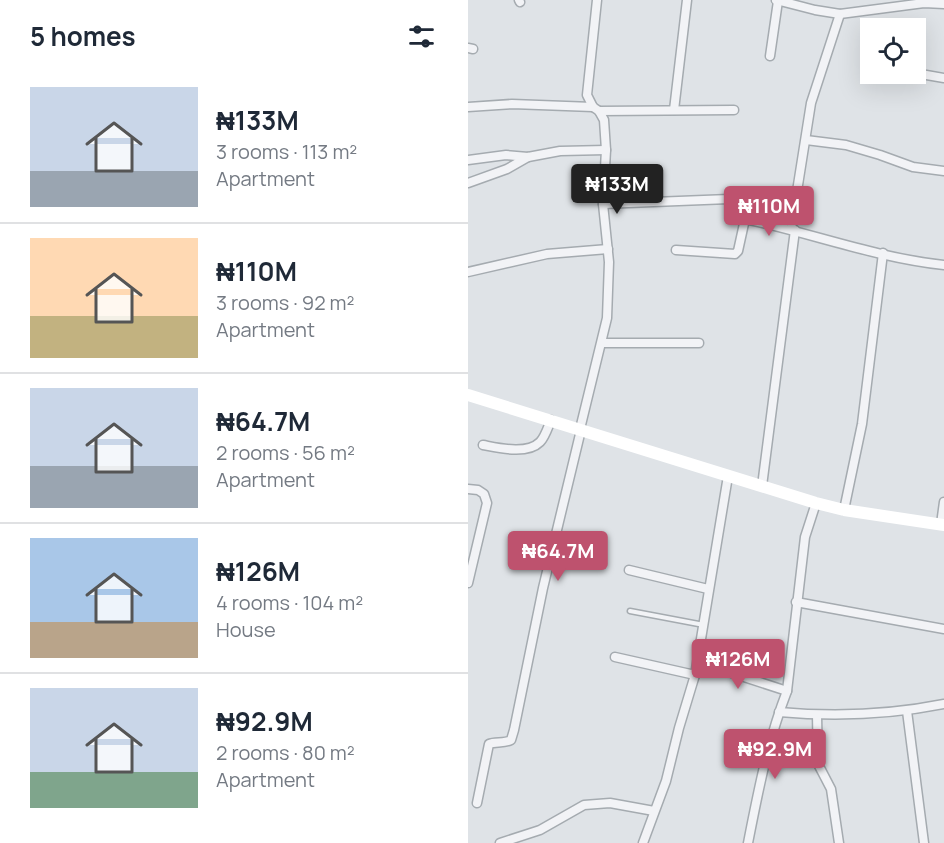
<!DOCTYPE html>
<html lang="en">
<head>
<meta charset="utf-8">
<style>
	:root { --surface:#fff; --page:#f6f6f7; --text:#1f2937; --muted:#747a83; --line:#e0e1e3; --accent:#be526e }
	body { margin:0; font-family:Manrope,sans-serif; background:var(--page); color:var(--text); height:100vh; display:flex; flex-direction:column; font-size:22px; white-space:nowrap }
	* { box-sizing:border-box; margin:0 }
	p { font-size:20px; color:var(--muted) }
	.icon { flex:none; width:33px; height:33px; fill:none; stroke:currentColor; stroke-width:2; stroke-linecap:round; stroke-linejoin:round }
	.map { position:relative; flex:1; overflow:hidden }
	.side { display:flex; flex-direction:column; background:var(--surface); width:468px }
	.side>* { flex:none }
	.fabs { position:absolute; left:392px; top:18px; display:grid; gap:12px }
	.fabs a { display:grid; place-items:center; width:66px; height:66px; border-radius:0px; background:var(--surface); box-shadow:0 6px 24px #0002; font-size:30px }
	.price { position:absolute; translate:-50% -51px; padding:0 14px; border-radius:6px; background:var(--accent); color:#fff; font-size:20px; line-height:39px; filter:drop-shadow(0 2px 3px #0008) }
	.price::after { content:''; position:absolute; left:50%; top:36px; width:18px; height:14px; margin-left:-9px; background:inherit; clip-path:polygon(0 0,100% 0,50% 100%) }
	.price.selected { background:#222; color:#fff }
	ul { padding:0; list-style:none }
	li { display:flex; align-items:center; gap:18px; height:150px; padding:0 30px }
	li+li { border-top:2px solid var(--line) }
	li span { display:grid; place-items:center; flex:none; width:168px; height:120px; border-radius:0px; color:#555 }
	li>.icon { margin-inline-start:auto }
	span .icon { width:72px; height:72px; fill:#fffc; stroke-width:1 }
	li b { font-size:26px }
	h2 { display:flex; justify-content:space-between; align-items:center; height:72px; padding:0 30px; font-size:26px }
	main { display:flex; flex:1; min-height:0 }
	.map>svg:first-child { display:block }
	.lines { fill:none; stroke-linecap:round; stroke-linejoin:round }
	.lane-casing { stroke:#a5abb0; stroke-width:7 }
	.street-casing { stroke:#a5abb0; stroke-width:11 }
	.lane { stroke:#f2f3f6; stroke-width:4 }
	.street { stroke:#f2f3f6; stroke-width:8 }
	.secondary { stroke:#fff; stroke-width:12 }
</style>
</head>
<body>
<main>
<section class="side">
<h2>5 homes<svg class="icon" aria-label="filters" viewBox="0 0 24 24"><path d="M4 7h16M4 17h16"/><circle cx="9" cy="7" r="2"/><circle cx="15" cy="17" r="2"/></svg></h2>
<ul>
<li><span style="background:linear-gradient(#c9d6e8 70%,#9aa5b1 0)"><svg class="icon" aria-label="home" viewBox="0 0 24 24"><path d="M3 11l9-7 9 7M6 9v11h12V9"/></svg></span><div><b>₦133M</b><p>3 rooms · 113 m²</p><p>Apartment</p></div></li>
<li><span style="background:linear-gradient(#ffd9b3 65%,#c2b280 0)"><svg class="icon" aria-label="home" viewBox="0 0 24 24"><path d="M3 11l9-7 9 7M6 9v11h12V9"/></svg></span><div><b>₦110M</b><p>3 rooms · 92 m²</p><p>Apartment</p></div></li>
<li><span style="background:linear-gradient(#c9d6e8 65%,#9aa5b1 0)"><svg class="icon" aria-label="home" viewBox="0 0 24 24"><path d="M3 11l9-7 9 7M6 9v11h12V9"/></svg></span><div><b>₦64.7M</b><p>2 rooms · 56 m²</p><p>Apartment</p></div></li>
<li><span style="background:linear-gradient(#a9c7e8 70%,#b9a48a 0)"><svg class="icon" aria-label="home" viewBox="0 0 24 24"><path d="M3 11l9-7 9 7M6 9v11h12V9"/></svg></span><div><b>₦126M</b><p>4 rooms · 104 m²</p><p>House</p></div></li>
<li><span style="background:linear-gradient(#c9d6e8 70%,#7fa58c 0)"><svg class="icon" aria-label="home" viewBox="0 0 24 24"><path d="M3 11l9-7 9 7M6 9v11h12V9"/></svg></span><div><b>₦92.9M</b><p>2 rooms · 80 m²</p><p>Apartment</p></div></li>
</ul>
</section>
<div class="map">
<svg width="476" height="843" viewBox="0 0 476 843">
	<rect width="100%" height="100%" fill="#dfe3e7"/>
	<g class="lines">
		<defs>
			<polyline id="lane" points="162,611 236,625"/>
			<g id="street">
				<polyline points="51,0 52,2"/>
				<polyline points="308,0 347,10 372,14 456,3 476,4"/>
				<polyline points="0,48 5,49"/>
				<polyline points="302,56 310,1"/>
				<polyline points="447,73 476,78"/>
				<polyline points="0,107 44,104 125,107"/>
				<polyline points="206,110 219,0"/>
				<polyline points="131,111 266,110"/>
				<polyline points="338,140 378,145 412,155 445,167 476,171"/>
				<polyline points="0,160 38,155 60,157 92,151 138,150"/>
				<polyline points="0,183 39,169 60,157"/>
				<path d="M135,204L261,199C273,204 276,206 277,219C343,233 409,258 476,265"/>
				<polyline points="323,229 343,103 372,14"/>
				<polyline points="208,250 267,254 270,251 277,219"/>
				<polyline points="0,272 79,254 140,249"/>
				<polyline points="134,343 231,343"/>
				<polyline points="112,429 139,318 141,262 135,204 138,150 136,120 131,111 125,107 119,95 129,0"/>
				<path d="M15,445C31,448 59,455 72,442C77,437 80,427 83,420"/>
				<polyline points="294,486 327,230"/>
				<polyline points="0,489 10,490 16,494 19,503 0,583"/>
				<polyline points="376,510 394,424 415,253"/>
				<polyline points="473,524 476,502"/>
				<polyline points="161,570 240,589"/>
				<polyline points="328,602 476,629"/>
				<polyline points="147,657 227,675"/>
				<polyline points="230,662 319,691"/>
				<polyline points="439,711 456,843"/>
				<path d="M311,712C367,717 421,715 476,704"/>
				<polyline points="349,715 350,764 363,789 371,843"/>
				<path d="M9,803L21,744C27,741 36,744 43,740L46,730L75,588L113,430"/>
				<polyline points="32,843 72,830 116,805 142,803 186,811"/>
				<polyline points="175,843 198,781 211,728 227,675 260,476"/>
				<path d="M280,843C290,792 300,740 319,691L337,537L348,503"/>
			</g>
		</defs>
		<use href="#lane" class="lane-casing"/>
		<use href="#street" class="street-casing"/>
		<use href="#lane" class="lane"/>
		<use href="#street" class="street"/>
		<polyline class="secondary" points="0,395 348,503 376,510 476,525"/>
	</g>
</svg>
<div class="fabs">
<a><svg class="icon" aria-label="locate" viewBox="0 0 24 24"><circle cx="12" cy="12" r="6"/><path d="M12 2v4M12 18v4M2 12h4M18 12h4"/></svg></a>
</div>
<b class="price selected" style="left:149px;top:215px">₦133M</b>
<b class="price" style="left:301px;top:237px">₦110M</b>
<b class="price" style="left:90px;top:582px">₦64.7M</b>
<b class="price" style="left:270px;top:690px">₦126M</b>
<b class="price" style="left:307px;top:780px">₦92.9M</b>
</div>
</main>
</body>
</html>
